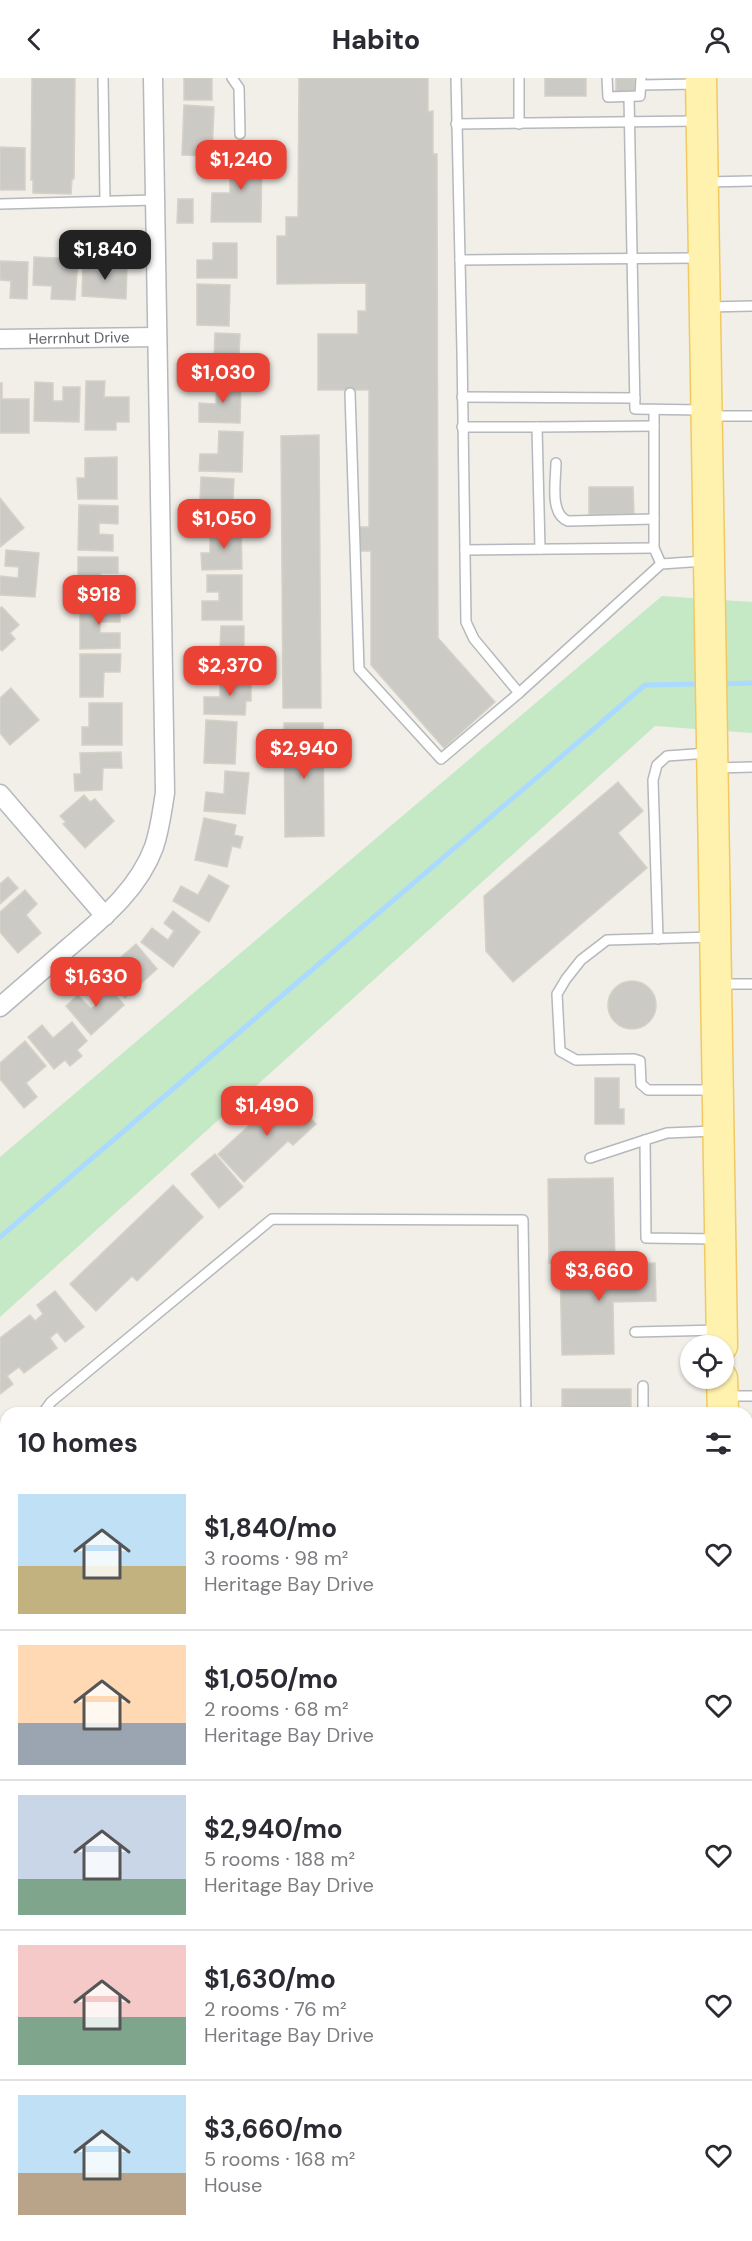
<!DOCTYPE html>
<html lang="en">
<head>
<meta charset="utf-8">
<style>
	:root { --surface:#fff; --page:#f7f7f7; --text:#2b2b33; --muted:#7c7c81; --line:#e1e1e2; --accent:#ea4335 }
	body { margin:0; font-family:"DM Sans",sans-serif; background:var(--page); color:var(--text); height:100vh; display:flex; flex-direction:column; font-size:22px; white-space:nowrap }
	* { box-sizing:border-box; margin:0 }
	p { font-size:20px; color:var(--muted) }
	.icon { flex:none; width:33px; height:33px; fill:none; stroke:currentColor; stroke-width:2; stroke-linecap:round; stroke-linejoin:round }
	.map { position:relative; flex:1; overflow:hidden }
	.details { position:absolute; left:0px; top:1329px; width:753px; height:834px; display:flex; flex-direction:column; background:var(--surface); border-radius:18px 18px 0 0; box-shadow:0 2px 4px #0004 }
	.details>* { flex:none }
	.tools { position:absolute; left:680px; top:1257px; display:grid; gap:12px }
	.tools a { display:grid; place-items:center; width:54px; height:54px; border-radius:50%; background:var(--surface); box-shadow:0 2px 4px #0004; font-size:30px }
	.price { position:absolute; translate:-50% -51px; padding:0 14px; border-radius:12px; background:var(--accent); color:#fff; font-size:20px; line-height:39px; filter:drop-shadow(0 2px 3px #0008) }
	.price::after { content:''; position:absolute; left:50%; top:36px; width:18px; height:14px; margin-left:-9px; background:inherit; clip-path:polygon(0 0,100% 0,50% 100%) }
	.price.selected { background:#222; color:#fff }
	ul { padding:0; list-style:none }
	li { display:flex; align-items:center; gap:18px; height:150px; padding:0 18px }
	li+li { border-top:2px solid var(--line) }
	li span { display:grid; place-items:center; flex:none; width:168px; height:120px; border-radius:0px; color:#555 }
	li>.icon { margin-inline-start:auto }
	span .icon { width:72px; height:72px; fill:#fffc; stroke-width:1 }
	li b { font-size:26px }
	h2 { display:flex; justify-content:space-between; align-items:center; height:72px; padding:0 18px; font-size:26px }
	header { display:flex; justify-content:space-between; align-items:center; height:78px; padding:0 18px; background:var(--surface); font-size:27px; font-weight:800 }
	.map>svg:first-child { display:block }
	.green { fill:#c5e8c5 }
	.lines { fill:none; stroke-linecap:round; stroke-linejoin:round }
	.stream { stroke:#aadaff; stroke-width:5 }
	.building { fill:#cccac5; stroke:#d6d1c6; stroke-width:1.5 }
	.service-casing { stroke:#b5b8bc; stroke-width:12 }
	.minor-casing { stroke:#b5b8bc; stroke-width:21 }
	.secondary-casing { stroke:#b6babf; stroke-width:30 }
	.primary-casing { stroke:#f2c960; stroke-width:33 }
	.service { stroke:#fff; stroke-width:9 }
	.minor { stroke:#fff; stroke-width:18 }
	.secondary { stroke:#fff; stroke-width:27 }
	.primary { stroke:#fff2af; stroke-width:30 }
	.labels { text-anchor:middle; dominant-baseline:central; stroke-width:5; stroke-linejoin:round; paint-order:stroke }
	.street-label { font-size:15px; fill:#5f6368; stroke:#fff }
</style>
</head>
<body>
<header><svg class="icon" aria-label="back" viewBox="0 0 24 24"><path d="M15 5l-7 7 7 7"/></svg>Habito<svg class="icon" aria-label="person" viewBox="0 0 24 24"><circle cx="12" cy="8" r="4"/><path d="M4 21q1-7 8-7t8 7"/></svg></header>
<div class="map">
<svg width="752" height="2163" viewBox="0 0 752 2163">
	<rect width="100%" height="100%" fill="#f1efe8"/>
	<polygon class="green" points="662,518 752,524 752,655 655,648 0,1239 0,1079"/>
	<g class="lines">
		<g class="stream">
			<polyline points="719,606 752,605"/>
			<polyline points="0,1159 645,607 700,606"/>
		</g>
	</g>
	<g class="building">
		<polygon points="32,0 75,0 74,101 72,101 71,116 33,115 33,102 31,102"/>
		<rect x="184" y="0" width="28" height="22"/>
		<polygon points="299,0 428,0 428,34 433,33 433,76 437,76 438,560 495,624 444,670 371,587 371,473 358,473 358,449 369,449 369,312 318,312 318,256 358,256 358,233 366,233 366,205 277,206 277,158 286,158 286,139 298,139"/>
		<rect x="545" y="0" width="41" height="18"/>
		<polygon points="616,0 634,0 635,13 616,14"/>
		<polygon points="184,27 214,29 212,78 182,77"/>
		<polygon points="0,69 25,70 25,112 0,112"/>
		<polygon points="230,75 262,75 261,144 211,144 212,115 230,115"/>
		<polygon points="178,121 193,121 193,145 177,145"/>
		<polygon points="213,165 237,165 237,200 197,200 197,182 213,182"/>
		<polygon points="34,179 78,181 75,222 51,221 52,208 33,207"/>
		<polygon points="0,183 28,184 27,221 10,220 11,203 0,202"/>
		<polygon points="83,186 127,188 126,221 82,218"/>
		<polygon points="197,206 230,207 229,248 197,247"/>
		<polygon points="215,255 240,256 238,298 197,296 198,279 214,280"/>
		<polygon points="86,303 105,303 104,319 129,319 129,344 116,344 116,352 85,352"/>
		<polygon points="217,303 241,303 240,345 199,344 199,325 216,326"/>
		<polygon points="35,304 53,305 53,323 63,323 63,309 80,309 79,344 34,343"/>
		<polygon points="0,305 2,305 2,321 29,321 29,355 0,355"/>
		<polygon points="219,353 243,354 242,394 199,393 200,376 218,376"/>
		<polygon points="319,357 321,630 283,630 281,358"/>
		<polygon points="117,379 117,421 78,421 77,400 85,400 85,380"/>
		<polygon points="201,399 234,401 232,443 199,442"/>
		<polygon points="589,409 633,409 634,436 618,436 618,438 589,436"/>
		<polygon points="0,420 24,450 0,469"/>
		<polygon points="79,427 118,428 118,446 99,445 99,456 113,457 113,473 78,472"/>
		<polygon points="210,449 241,449 242,491 202,492 201,475 210,475"/>
		<polygon points="6,472 39,475 35,519 0,517 0,498 18,500 19,489 5,488"/>
		<polygon points="78,479 118,479 118,495 101,495 101,519 69,519 69,502 78,501"/>
		<polygon points="207,497 242,497 242,542 202,542 202,523 219,523 219,514 207,514"/>
		<polygon points="80,526 120,526 120,544 100,544 100,555 120,555 120,570 80,571"/>
		<polygon points="2,529 19,547 10,555 15,561 2,573 0,571 0,530"/>
		<polygon points="221,548 244,548 244,588 203,588 203,570 220,570"/>
		<polygon points="80,576 121,576 120,594 104,594 103,619 80,619"/>
		<polygon points="220,596 244,596 244,605 251,605 251,623 246,623 245,637 204,636 204,619 220,619"/>
		<polygon points="11,610 39,642 10,667 0,655 0,620"/>
		<polygon points="89,625 122,625 122,667 82,667 82,649 89,649"/>
		<polygon points="206,642 237,644 235,686 204,685"/>
		<polygon points="284,645 323,645 324,758 285,759"/>
		<polygon points="121,674 122,690 103,690 102,712 75,713 74,696 81,696 80,675"/>
		<polygon points="225,693 249,695 245,736 204,733 206,714 224,716"/>
		<polygon points="618,704 643,733 618,755 647,790 513,904 486,873 484,818"/>
		<polygon points="84,717 90,724 95,721 114,743 85,770 63,746 66,744 60,738"/>
		<polygon points="204,740 236,747 234,757 243,759 240,770 232,768 227,789 195,782"/>
		<polygon points="209,797 229,808 209,844 173,823 181,808 198,817"/>
		<polygon points="8,799 18,810 0,826 0,806"/>
		<polygon points="25,812 37,826 26,837 41,855 18,875 0,854 0,834"/>
		<polygon points="173,833 200,854 173,889 141,864 152,850 168,862 174,853 164,845"/>
		<polygon points="136,866 157,891 125,920 103,895"/>
		<circle cx="632" cy="927" r="24"/>
		<polygon points="103,903 124,927 91,957 66,928 78,917 91,931 100,923 91,913"/>
		<polygon points="72,944 87,963 77,972 82,978 70,988 65,982 54,991 28,959 42,947 53,960"/>
		<polygon points="25,963 46,988 26,1005 37,1019 24,1030 0,1001 0,985"/>
		<polygon points="595,1000 619,1000 619,1031 624,1031 624,1046 595,1046"/>
		<polygon points="286,1014 316,1046 293,1067 288,1063 244,1104 218,1076"/>
		<polygon points="215,1076 243,1109 219,1130 191,1096"/>
		<polygon points="613,1100 615,1183 549,1185 548,1101"/>
		<polygon points="173,1107 203,1139 137,1203 132,1198 96,1233 70,1206"/>
		<polygon points="655,1185 656,1223 613,1224 614,1276 562,1277 560,1187"/>
		<polygon points="55,1213 84,1249 65,1264 57,1254 50,1260 57,1270 24,1295 19,1289 7,1298 13,1306 0,1316 0,1260 30,1237 35,1243 43,1236 37,1227"/>
		<rect x="562" y="1311" width="69" height="24"/>
		<polygon points="6,1918 6,1977 0,1979 0,1919"/>
		<polygon points="0,2028 6,2046 6,2049 0,2051"/>
		<polygon points="8,2157 51,2157 52,2160 44,2163 10,2163"/>
		<polygon points="57,2157 96,2157 82,2163 60,2163"/>
		<rect x="504" y="2157" width="145" height="6"/>
	</g>
	<g class="lines">
		<defs>
			<g id="service">
				<polyline points="103,0 105,123"/>
				<polyline points="232,0 239,10 240,56"/>
				<polyline points="456,0 462,273 466,544 474,561 519,615"/>
				<polyline points="519,0 519,46"/>
				<polyline points="607,0 608,19 640,18 641,0"/>
				<polyline points="641,7 696,6"/>
				<polyline points="629,19 635,331 702,332"/>
				<polyline points="456,46 697,43"/>
				<polyline points="706,104 752,103"/>
				<polyline points="0,126 155,122"/>
				<polyline points="460,182 699,180"/>
				<polyline points="708,229 752,228"/>
				<polyline points="350,315 359,591 441,681 519,615 661,486 705,483"/>
				<polyline points="462,319 635,320"/>
				<polyline points="654,332 654,470 661,486"/>
				<polyline points="710,338 752,338"/>
				<polyline points="462,349 537,349"/>
				<path d="M556,385C556,402 549,436 568,443L654,441"/>
				<polyline points="540,471 537,349 654,348"/>
				<polyline points="465,472 654,470"/>
				<polyline points="716,690 752,689"/>
				<polyline points="712,859 607,862 581,882 566,901 557,916 560,973 576,982 634,981 640,983 641,1006 648,1012 715,1012"/>
				<polyline points="658,861 653,702 657,687 667,678 708,675"/>
				<polyline points="720,906 752,906"/>
				<polyline points="715,1053 667,1055 645,1062 646,1160 717,1161"/>
				<polyline points="590,1080 645,1062"/>
				<polyline points="635,1254 719,1252"/>
				<polyline points="727,1318 752,1318"/>
				<polyline points="43,1335 51,1324 272,1141 523,1142 526,1335"/>
				<polyline points="643,1335 643,1308"/>
				<polyline points="0,1457 6,1462"/>
				<polyline points="0,1690 6,1694"/>
				<polyline points="434,2157 439,2163"/>
				<polyline points="660,2157 660,2163"/>
				<polyline points="473,2163 473,2157"/>
			</g>
			<g id="minor">
				<polyline points="0,261 157,259"/>
				<polyline points="0,716 105,838"/>
				<path d="M0,929C23,909 46,889 69,869C103,840 138,812 154,769C160,751 162,733 165,715L153,0"/>
				<polyline points="0,2102 6,2099"/>
				<polyline points="371,2157 377,2163"/>
				<polyline points="179,2163 192,2157"/>
			</g>
			<g id="secondary">
				<polyline points="0,1826 6,1823"/>
				<polyline points="0,1871 6,1869"/>
			</g>
			<g id="primary">
				<polyline points="701,0 722,1268"/>
				<polyline points="722,1300 723,1335"/>
				<polyline points="735,2157 735,2163"/>
			</g>
		</defs>
		<use href="#service" class="service-casing"/>
		<use href="#minor" class="minor-casing"/>
		<use href="#secondary" class="secondary-casing"/>
		<use href="#primary" class="primary-casing"/>
		<use href="#service" class="service"/>
		<use href="#minor" class="minor"/>
		<use href="#secondary" class="secondary"/>
		<use href="#primary" class="primary"/>
	</g>
	<g class="labels">
		<g class="street-label">
			<text transform="translate(79 260) rotate(-1)">Herrnhut Drive</text>
		</g>
	</g>
</svg>
<div class="tools">
<a><svg class="icon" aria-label="locate" viewBox="0 0 24 24"><circle cx="12" cy="12" r="6"/><path d="M12 2v4M12 18v4M2 12h4M18 12h4"/></svg></a>
</div>
<b class="price" style="left:241px;top:113px">$1,240</b>
<b class="price selected" style="left:105px;top:203px">$1,840</b>
<b class="price" style="left:223px;top:326px">$1,030</b>
<b class="price" style="left:224px;top:472px">$1,050</b>
<b class="price" style="left:99px;top:548px">$918</b>
<b class="price" style="left:230px;top:619px">$2,370</b>
<b class="price" style="left:304px;top:702px">$2,940</b>
<b class="price" style="left:96px;top:930px">$1,630</b>
<b class="price" style="left:267px;top:1059px">$1,490</b>
<b class="price" style="left:599px;top:1224px">$3,660</b>
<section class="details">
<h2>10 homes<svg class="icon" aria-label="filters" viewBox="0 0 24 24"><path d="M4 7h16M4 17h16"/><circle cx="9" cy="7" r="2"/><circle cx="15" cy="17" r="2"/></svg></h2>
<ul>
<li><span style="background:linear-gradient(#bfe0f5 60%,#c2b280 0)"><svg class="icon" aria-label="home" viewBox="0 0 24 24"><path d="M3 11l9-7 9 7M6 9v11h12V9"/></svg></span><div><b>$1,840/mo</b><p>3 rooms · 98 m²</p><p>Heritage Bay Drive</p></div><svg class="icon" aria-label="heart" viewBox="0 0 24 24"><path d="M12 20l-8-8c-3-5 5-10 8-4 3-6 11-1 8 4z"/></svg></li>
<li><span style="background:linear-gradient(#ffd9b3 65%,#9aa5b1 0)"><svg class="icon" aria-label="home" viewBox="0 0 24 24"><path d="M3 11l9-7 9 7M6 9v11h12V9"/></svg></span><div><b>$1,050/mo</b><p>2 rooms · 68 m²</p><p>Heritage Bay Drive</p></div><svg class="icon" aria-label="heart" viewBox="0 0 24 24"><path d="M12 20l-8-8c-3-5 5-10 8-4 3-6 11-1 8 4z"/></svg></li>
<li><span style="background:linear-gradient(#c9d6e8 70%,#7fa58c 0)"><svg class="icon" aria-label="home" viewBox="0 0 24 24"><path d="M3 11l9-7 9 7M6 9v11h12V9"/></svg></span><div><b>$2,940/mo</b><p>5 rooms · 188 m²</p><p>Heritage Bay Drive</p></div><svg class="icon" aria-label="heart" viewBox="0 0 24 24"><path d="M12 20l-8-8c-3-5 5-10 8-4 3-6 11-1 8 4z"/></svg></li>
<li><span style="background:linear-gradient(#f6c9c9 60%,#7fa58c 0)"><svg class="icon" aria-label="home" viewBox="0 0 24 24"><path d="M3 11l9-7 9 7M6 9v11h12V9"/></svg></span><div><b>$1,630/mo</b><p>2 rooms · 76 m²</p><p>Heritage Bay Drive</p></div><svg class="icon" aria-label="heart" viewBox="0 0 24 24"><path d="M12 20l-8-8c-3-5 5-10 8-4 3-6 11-1 8 4z"/></svg></li>
<li><span style="background:linear-gradient(#bfe0f5 65%,#b9a48a 0)"><svg class="icon" aria-label="home" viewBox="0 0 24 24"><path d="M3 11l9-7 9 7M6 9v11h12V9"/></svg></span><div><b>$3,660/mo</b><p>5 rooms · 168 m²</p><p>House</p></div><svg class="icon" aria-label="heart" viewBox="0 0 24 24"><path d="M12 20l-8-8c-3-5 5-10 8-4 3-6 11-1 8 4z"/></svg></li>
</ul>
</section>
</div>
</body>
</html>
